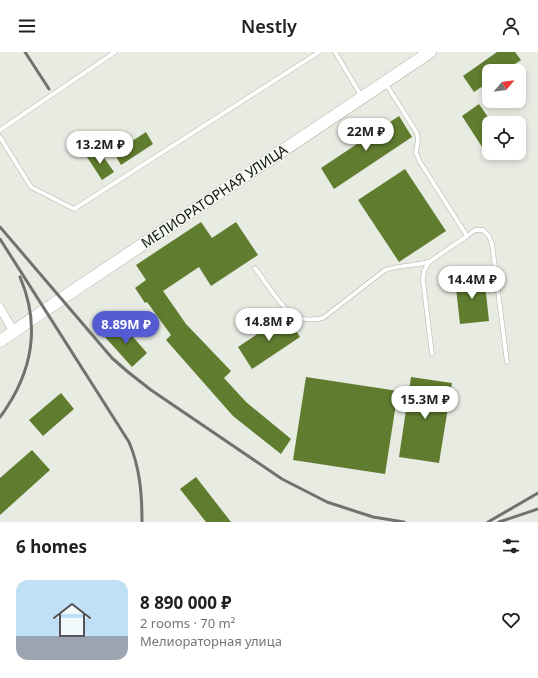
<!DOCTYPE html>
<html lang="en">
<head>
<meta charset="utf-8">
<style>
	:root { --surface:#fff; --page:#f6f6f6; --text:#202124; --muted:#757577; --accent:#555cd3 }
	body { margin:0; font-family:"Noto Sans",sans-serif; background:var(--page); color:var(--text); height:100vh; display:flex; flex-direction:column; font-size:15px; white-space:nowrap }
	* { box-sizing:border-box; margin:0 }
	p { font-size:13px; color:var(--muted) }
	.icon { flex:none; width:22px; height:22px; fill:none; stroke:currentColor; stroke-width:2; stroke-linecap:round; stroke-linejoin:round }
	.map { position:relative; height:470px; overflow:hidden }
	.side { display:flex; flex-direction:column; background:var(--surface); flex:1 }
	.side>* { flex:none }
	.needle { width:26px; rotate:61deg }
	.buttons { position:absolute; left:482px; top:12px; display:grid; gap:8px }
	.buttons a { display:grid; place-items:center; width:44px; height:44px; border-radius:8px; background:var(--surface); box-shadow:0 2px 6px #0003; font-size:20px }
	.price { position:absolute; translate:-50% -34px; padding:0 9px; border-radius:14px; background:#fff; color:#222; font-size:13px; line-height:26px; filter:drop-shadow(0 1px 2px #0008) }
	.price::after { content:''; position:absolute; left:50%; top:24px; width:12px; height:9px; margin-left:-6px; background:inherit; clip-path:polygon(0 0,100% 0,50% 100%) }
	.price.active { background:var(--accent); color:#fff }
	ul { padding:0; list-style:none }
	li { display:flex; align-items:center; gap:12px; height:100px; padding:0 16px }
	li span { display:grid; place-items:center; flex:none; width:112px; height:80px; border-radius:12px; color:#555 }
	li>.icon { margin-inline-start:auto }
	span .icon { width:48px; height:48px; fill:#fffc; stroke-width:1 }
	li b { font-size:17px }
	h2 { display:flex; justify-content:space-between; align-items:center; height:48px; padding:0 16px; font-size:17px }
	header { display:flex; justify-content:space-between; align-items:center; height:52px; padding:0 16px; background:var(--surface); font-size:18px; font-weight:600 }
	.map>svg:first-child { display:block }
	.building { fill:#607c2f }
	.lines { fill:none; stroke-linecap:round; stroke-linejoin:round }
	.lane-casing { stroke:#aeb2a9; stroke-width:5 }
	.street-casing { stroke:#aeb2a9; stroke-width:9 }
	.secondary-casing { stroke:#aeb2a9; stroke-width:13 }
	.lane { stroke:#fff; stroke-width:4 }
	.street { stroke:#fff; stroke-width:8 }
	.secondary { stroke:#fff; stroke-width:12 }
	.rail { stroke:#70736d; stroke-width:3 }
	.labels { text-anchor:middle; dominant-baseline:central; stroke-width:3; stroke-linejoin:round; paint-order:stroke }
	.street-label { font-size:14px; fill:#11130f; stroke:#f4f9ef }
</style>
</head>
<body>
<header><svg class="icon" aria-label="menu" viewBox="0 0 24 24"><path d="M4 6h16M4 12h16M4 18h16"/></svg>Nestly<svg class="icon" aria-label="person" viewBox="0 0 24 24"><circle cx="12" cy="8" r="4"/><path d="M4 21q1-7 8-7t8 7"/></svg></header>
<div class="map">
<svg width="538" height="470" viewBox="0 0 538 470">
	<rect width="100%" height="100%" fill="#e7ebe2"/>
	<g class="building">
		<polygon points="497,0 515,0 521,8 504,19 489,19 489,30 474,40 463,24"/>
		<polygon points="479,52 492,71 489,71 489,95 484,98 462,64"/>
		<polygon points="399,64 412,85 334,137 321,116"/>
		<polygon points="146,80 153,92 121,113 114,101"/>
		<polygon points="98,97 114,120 102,128 87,105"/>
		<polygon points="405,117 446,179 399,210 358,148"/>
		<polygon points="201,170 212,186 236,170 258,203 211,234 199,215 163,239 186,272 231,319 224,326 246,350 291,387 281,402 233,364 166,288 171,283 147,250 145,251 135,236 146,228 136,213"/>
		<polygon points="484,223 489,269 460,272 455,227"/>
		<polygon points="286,263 300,285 252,317 238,295"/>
		<polygon points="121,271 147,301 132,315 105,285"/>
		<polygon points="306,325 398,339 385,422 293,408"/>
		<polygon points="411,325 452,331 439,411 399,405"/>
		<polygon points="61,341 74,357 43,384 29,368"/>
		<polygon points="32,398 50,418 0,463 0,426"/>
		<polygon points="196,425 231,470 206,470 180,437"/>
	</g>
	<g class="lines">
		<defs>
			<g id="lane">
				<polyline points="335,0 362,45"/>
				<polyline points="386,32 417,81 418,87 416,101 420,110 467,184 429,210 424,219 423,228 432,302"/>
				<polyline points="0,78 115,0"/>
				<polyline points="0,85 31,135 74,157 319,0"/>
				<polyline points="467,184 475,178 483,178 489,184 492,192 507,310"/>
				<path d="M255,216C265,229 281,256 295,264C304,269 314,268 323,266L385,218C399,213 414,214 429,210"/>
			</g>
			<polyline id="street" points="0,256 14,280"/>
			<polyline id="secondary" points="0,289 67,243 430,0"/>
		</defs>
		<use href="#lane" class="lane-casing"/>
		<use href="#street" class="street-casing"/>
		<use href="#secondary" class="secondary-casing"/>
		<use href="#lane" class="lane"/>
		<use href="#street" class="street"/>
		<use href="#secondary" class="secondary"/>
		<g class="rail">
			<polyline points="25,0 49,37"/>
			<polyline points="0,175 112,306 128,320 151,338 282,427 327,450 373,465 404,470"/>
			<path d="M0,187L129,390C140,416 142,442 142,470"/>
			<path d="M0,365C5,359 8,353 12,347C35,307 38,267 20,225"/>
			<polyline points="488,470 538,441"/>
			<polyline points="499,470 538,457"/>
		</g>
	</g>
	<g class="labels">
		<g class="street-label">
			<text transform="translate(214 144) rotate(-34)">МЕЛИОРАТОРНАЯ УЛИЦА</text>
		</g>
	</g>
</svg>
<div class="buttons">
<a><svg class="needle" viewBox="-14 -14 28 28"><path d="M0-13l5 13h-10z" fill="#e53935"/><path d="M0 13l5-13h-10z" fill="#757577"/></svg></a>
<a><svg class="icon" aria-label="locate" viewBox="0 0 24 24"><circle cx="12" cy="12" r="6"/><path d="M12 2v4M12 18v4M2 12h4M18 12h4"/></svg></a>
</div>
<b class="price" style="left:366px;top:100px">22M ₽</b>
<b class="price" style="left:100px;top:113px">13.2M ₽</b>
<b class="price" style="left:472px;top:248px">14.4M ₽</b>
<b class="price" style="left:269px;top:290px">14.8M ₽</b>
<b class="price active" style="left:126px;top:293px">8.89M ₽</b>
<b class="price" style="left:425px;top:368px">15.3M ₽</b>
</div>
<section class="side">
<h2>6 homes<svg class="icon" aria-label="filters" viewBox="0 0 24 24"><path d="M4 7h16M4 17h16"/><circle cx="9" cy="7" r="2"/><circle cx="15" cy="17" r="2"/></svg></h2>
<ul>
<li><span style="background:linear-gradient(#bfe0f5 70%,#9aa5b1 0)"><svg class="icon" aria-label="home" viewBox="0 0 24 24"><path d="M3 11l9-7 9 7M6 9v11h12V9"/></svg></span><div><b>8 890 000 ₽</b><p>2 rooms · 70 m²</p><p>Мелиораторная улица</p></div><svg class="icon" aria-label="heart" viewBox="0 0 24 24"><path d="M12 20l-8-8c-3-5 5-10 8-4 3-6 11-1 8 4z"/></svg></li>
</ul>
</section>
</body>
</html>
